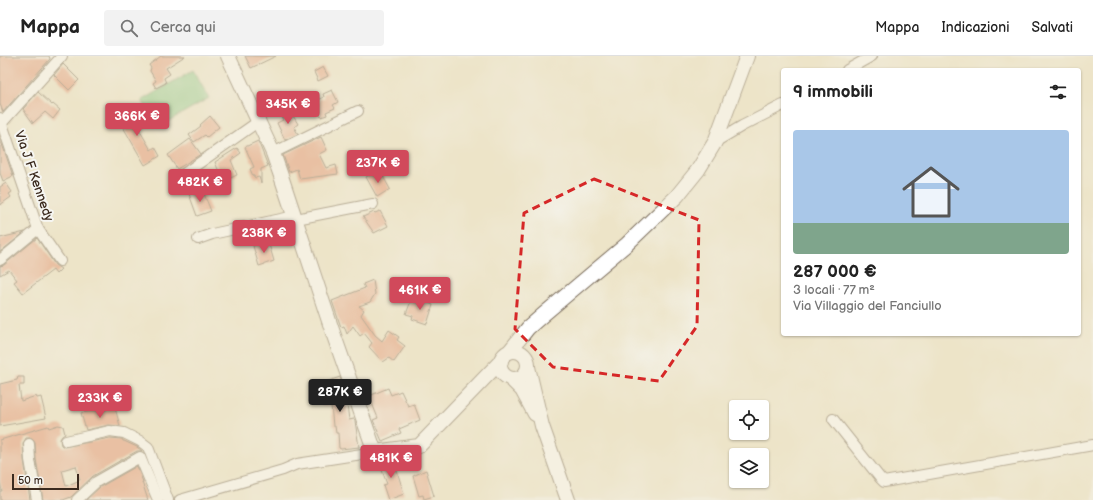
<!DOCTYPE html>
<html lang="it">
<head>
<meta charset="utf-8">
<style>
	:root { --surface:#fff; --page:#f2f2f2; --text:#222; --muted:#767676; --line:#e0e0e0; --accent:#d1495b }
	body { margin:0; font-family:"Balsamiq Sans",sans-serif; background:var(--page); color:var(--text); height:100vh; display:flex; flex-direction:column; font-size:15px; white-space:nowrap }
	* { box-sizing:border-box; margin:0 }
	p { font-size:13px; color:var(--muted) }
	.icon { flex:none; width:22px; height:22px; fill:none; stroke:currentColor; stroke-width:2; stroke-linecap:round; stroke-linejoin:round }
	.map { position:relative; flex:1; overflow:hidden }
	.drawer { position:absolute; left:781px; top:12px; width:300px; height:268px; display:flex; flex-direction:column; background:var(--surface); border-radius:4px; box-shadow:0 1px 3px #0004 }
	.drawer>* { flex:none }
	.tools { position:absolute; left:729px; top:344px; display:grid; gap:8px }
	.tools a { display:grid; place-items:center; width:40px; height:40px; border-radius:4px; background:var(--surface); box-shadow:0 1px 3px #0004; font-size:20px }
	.scale { position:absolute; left:12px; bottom:10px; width:67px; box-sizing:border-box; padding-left:4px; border:2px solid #3b2a1e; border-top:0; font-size:11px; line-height:14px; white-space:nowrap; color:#3b2a1e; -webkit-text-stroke:3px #f6f6f2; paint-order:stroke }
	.price { position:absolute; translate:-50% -34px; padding:0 9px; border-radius:4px; background:var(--accent); color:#fff; font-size:13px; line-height:26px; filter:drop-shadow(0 1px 2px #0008) }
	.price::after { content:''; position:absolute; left:50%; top:24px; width:12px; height:9px; margin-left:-6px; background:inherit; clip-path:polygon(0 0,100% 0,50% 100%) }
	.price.selected { background:#222; color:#fff }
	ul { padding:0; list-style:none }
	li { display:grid; align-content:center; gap:8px; height:212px; padding:0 12px }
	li+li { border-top:1px solid var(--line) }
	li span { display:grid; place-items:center; height:124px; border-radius:4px; color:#555 }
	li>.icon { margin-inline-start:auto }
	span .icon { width:72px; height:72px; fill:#fffc; stroke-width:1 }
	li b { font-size:17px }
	h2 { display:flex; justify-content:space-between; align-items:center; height:48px; padding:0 12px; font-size:17px }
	header { display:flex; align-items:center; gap:24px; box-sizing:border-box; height:56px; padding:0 20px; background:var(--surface); border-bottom:1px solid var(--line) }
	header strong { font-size:19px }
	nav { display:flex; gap:22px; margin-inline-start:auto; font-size:14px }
	.search { width:280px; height:36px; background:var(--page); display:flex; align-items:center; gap:10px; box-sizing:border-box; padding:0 14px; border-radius:4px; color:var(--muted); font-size:15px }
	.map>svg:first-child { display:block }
	.green { fill:#80c580; stroke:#5e784f }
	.building { fill:#e49676; fill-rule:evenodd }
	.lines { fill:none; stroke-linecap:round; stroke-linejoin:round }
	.street-casing { stroke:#796b5a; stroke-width:12 }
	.secondary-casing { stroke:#796b5a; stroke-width:16 }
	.street { stroke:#fff; stroke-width:10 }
	.secondary { stroke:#fff; stroke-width:14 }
	.marked { fill:none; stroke:#d62828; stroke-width:3; stroke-dasharray:8 5; stroke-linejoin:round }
	.labels { text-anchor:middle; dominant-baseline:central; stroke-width:4; stroke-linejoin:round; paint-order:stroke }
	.street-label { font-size:13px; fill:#3b2a1e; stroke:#f6f6f2 }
</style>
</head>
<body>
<header>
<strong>Mappa</strong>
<div class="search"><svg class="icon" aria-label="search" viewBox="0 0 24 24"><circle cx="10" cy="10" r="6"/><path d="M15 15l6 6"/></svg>Cerca qui</div>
<nav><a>Mappa</a><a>Indicazioni</a><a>Salvati</a></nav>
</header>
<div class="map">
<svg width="1093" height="444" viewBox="0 0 1093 444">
	<rect width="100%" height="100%" fill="#f6f6f2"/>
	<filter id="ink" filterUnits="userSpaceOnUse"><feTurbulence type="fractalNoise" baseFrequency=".025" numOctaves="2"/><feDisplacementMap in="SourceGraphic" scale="8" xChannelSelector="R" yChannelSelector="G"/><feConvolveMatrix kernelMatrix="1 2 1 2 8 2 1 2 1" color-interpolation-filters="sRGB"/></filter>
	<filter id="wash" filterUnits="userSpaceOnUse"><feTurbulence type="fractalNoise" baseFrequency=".012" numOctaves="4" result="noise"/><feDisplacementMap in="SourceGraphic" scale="16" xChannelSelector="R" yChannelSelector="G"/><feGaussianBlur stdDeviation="0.9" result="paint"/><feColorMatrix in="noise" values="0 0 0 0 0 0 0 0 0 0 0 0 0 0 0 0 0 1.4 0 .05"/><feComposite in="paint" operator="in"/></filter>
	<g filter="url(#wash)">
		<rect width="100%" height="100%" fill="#ede4c8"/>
		<polygon class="green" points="193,14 209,42 158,71 142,44"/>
		<g id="blocks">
			<g class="building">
				<polygon points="0,0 49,0 50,3 3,56 0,48"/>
				<polygon points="161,0 185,0 166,12 170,18 164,22 166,27 156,32 153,27 156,25 150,15 151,12 149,9"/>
				<polygon points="245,0 276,0 251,12"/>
				<polygon points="63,8 79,24 69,34 54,19"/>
				<polygon points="323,11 328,20 318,25 314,16"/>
				<polygon points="332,34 338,46 333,49 335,52 326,56 327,59 321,61 314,48 319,46 318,44 324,41 323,38"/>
				<polygon points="38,36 52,49 53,48 60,54 53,63 45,56 33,67 23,53"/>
				<polygon points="126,51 151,94 155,91 160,100 145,109 115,57"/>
				<polygon points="289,53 298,68 294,71 298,78 285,84 277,67 283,64 280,58"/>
				<polygon points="210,60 219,71 207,81 205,79 194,86 189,79 201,70 200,69"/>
				<polygon points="321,81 327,94 319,98 326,112 336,109 338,118 300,123 297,113 289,116 283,99"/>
				<polygon points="0,82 13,120 3,125 0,117"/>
				<polygon points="190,83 201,98 177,113 168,99"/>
				<polygon points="258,85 268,110 261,113 261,127 259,121 255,122 254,120 253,120 250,113 254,111 245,91"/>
				<polygon points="237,92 241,97 231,104 237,119 226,124 225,122 222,123 215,106"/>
				<polygon points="380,115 390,133 377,141 366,121 373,117 374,118"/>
				<polygon points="6,127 12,136 9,138 11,141 0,149 0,131"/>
				<polygon points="202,133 211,155 197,160 189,138"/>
				<polygon points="380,155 388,170 374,177 363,161 374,156 375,157"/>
				<polygon points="25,176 0,196 0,182"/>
				<polygon points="37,182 55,209 61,213 56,218 53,214 23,237 14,226 17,224 9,214 0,219 0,210 4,209"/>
				<polygon points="268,185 274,205 259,210 253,190"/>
				<polygon points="373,224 375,238 370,246 359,250 364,254 361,259 375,279 382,285 389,274 399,281 397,284 405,290 394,306 389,302 383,306 369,291 372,287 364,277 360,280 353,270 347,278 344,270 341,271 332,245 365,232 363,228"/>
				<polygon points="411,245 418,247 419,246 424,248 425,246 433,249 427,268 412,263 413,260 406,258"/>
				<polygon points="18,321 24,321 24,329 19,329 21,345 36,340 37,342 41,341 46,362 0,370 0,328 17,324"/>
				<polygon points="340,321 349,349 347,349 349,364 354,363 355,365 359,391 341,393 339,392 338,377 336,377 335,370 333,370 331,349 323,350 317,329"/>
				<polygon points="388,332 391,339 401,335 408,350 414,348 420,364 399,373 401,377 382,385 373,364 378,362 369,340"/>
				<polygon points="113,350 115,352 120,370 109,369 86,374 81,357 95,354 98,358"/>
				<path d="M58,369L63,370L65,378L62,380L60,383L61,389L64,391L110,382L122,383L123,385H124L137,391L142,395H137L93,420L71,441L63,444H43L36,403L35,387L32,382H26L23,388L24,404L30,444H0V435H2L0,425V384L48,370L49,372ZM76,410L80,424L66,430L62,414Z"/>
				<polygon points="393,402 404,438 388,444 383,429 387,428 379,406"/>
				<polygon points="137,410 143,426 142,426 148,444 86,444 100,431"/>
				<polygon points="426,414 434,440 424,443 423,439 419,440 413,420"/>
			</g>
		</g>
	</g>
	<g filter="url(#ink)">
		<use href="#blocks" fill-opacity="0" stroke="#796b5a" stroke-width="1"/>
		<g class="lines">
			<defs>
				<g id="street">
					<polyline points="847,14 872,0"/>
					<polyline points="0,62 38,173 60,205"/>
					<polyline points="0,69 62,0"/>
					<polyline points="715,86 742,70 783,49"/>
					<polyline points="273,97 358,55"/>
					<polyline points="178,122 259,65"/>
					<polyline points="296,163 373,148"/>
					<polyline points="198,183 212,178 295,160"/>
					<polyline points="0,204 38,173"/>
					<polyline points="833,363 880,422 884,426 1093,389"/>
					<polyline points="66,385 110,375 124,377 140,385 148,391 168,444"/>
					<polyline points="29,388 30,404 37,444"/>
					<polyline points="77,444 96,426 140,401 158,444"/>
					<polyline points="180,444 283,414 297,408 375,396"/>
				</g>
				<g id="secondary">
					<polyline points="228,0 273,97 281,120 332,274 375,396 419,390 501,305"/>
					<circle cx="514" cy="309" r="14"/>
					<polyline points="509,296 528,272 544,258 627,188 677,140 698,114 715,86 747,0"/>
					<polyline points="528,311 542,370 568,444"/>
					<polyline points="511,323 522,334 535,358"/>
				</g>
			</defs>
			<use href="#street" class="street-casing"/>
			<use href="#secondary" class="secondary-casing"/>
			<use href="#street" class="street"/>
			<use href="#secondary" class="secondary"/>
		</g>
	</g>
	<path d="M0 0H1093V444H0ZM594,123L699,164L697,270L659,325L553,311L515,273L524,157Z" fill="#ede4c8" fill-opacity=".55" fill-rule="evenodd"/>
	<path class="marked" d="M594,123L699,164L697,270L659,325L553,311L515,273L524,157Z"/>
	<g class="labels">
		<g class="street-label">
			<text transform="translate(34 120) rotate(71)">Via J F Kennedy</text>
		</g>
	</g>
</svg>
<div class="tools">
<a><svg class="icon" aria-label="locate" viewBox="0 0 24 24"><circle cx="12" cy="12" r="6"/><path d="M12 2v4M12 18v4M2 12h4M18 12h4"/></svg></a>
<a><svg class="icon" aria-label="layers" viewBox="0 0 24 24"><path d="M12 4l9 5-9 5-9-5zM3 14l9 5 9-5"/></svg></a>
</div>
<div class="scale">50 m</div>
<b class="price" style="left:288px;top:69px">345K €</b>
<b class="price" style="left:137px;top:81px">366K €</b>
<b class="price" style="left:378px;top:128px">237K €</b>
<b class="price" style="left:200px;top:147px">482K €</b>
<b class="price" style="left:264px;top:198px">238K €</b>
<b class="price" style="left:420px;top:255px">461K €</b>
<b class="price selected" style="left:340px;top:357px">287K €</b>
<b class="price" style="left:100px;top:363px">233K €</b>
<b class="price" style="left:391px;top:423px">481K €</b>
<section class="drawer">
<h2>9 immobili<svg class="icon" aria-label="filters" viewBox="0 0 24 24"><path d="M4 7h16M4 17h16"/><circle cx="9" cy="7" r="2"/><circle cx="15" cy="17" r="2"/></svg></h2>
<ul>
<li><span style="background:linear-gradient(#a9c7e8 75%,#7fa58c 0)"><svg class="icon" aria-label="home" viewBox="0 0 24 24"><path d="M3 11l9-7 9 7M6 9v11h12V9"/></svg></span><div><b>287 000 €</b><p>3 locali · 77 m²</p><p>Via Villaggio del Fanciullo</p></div></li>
</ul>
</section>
</div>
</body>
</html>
